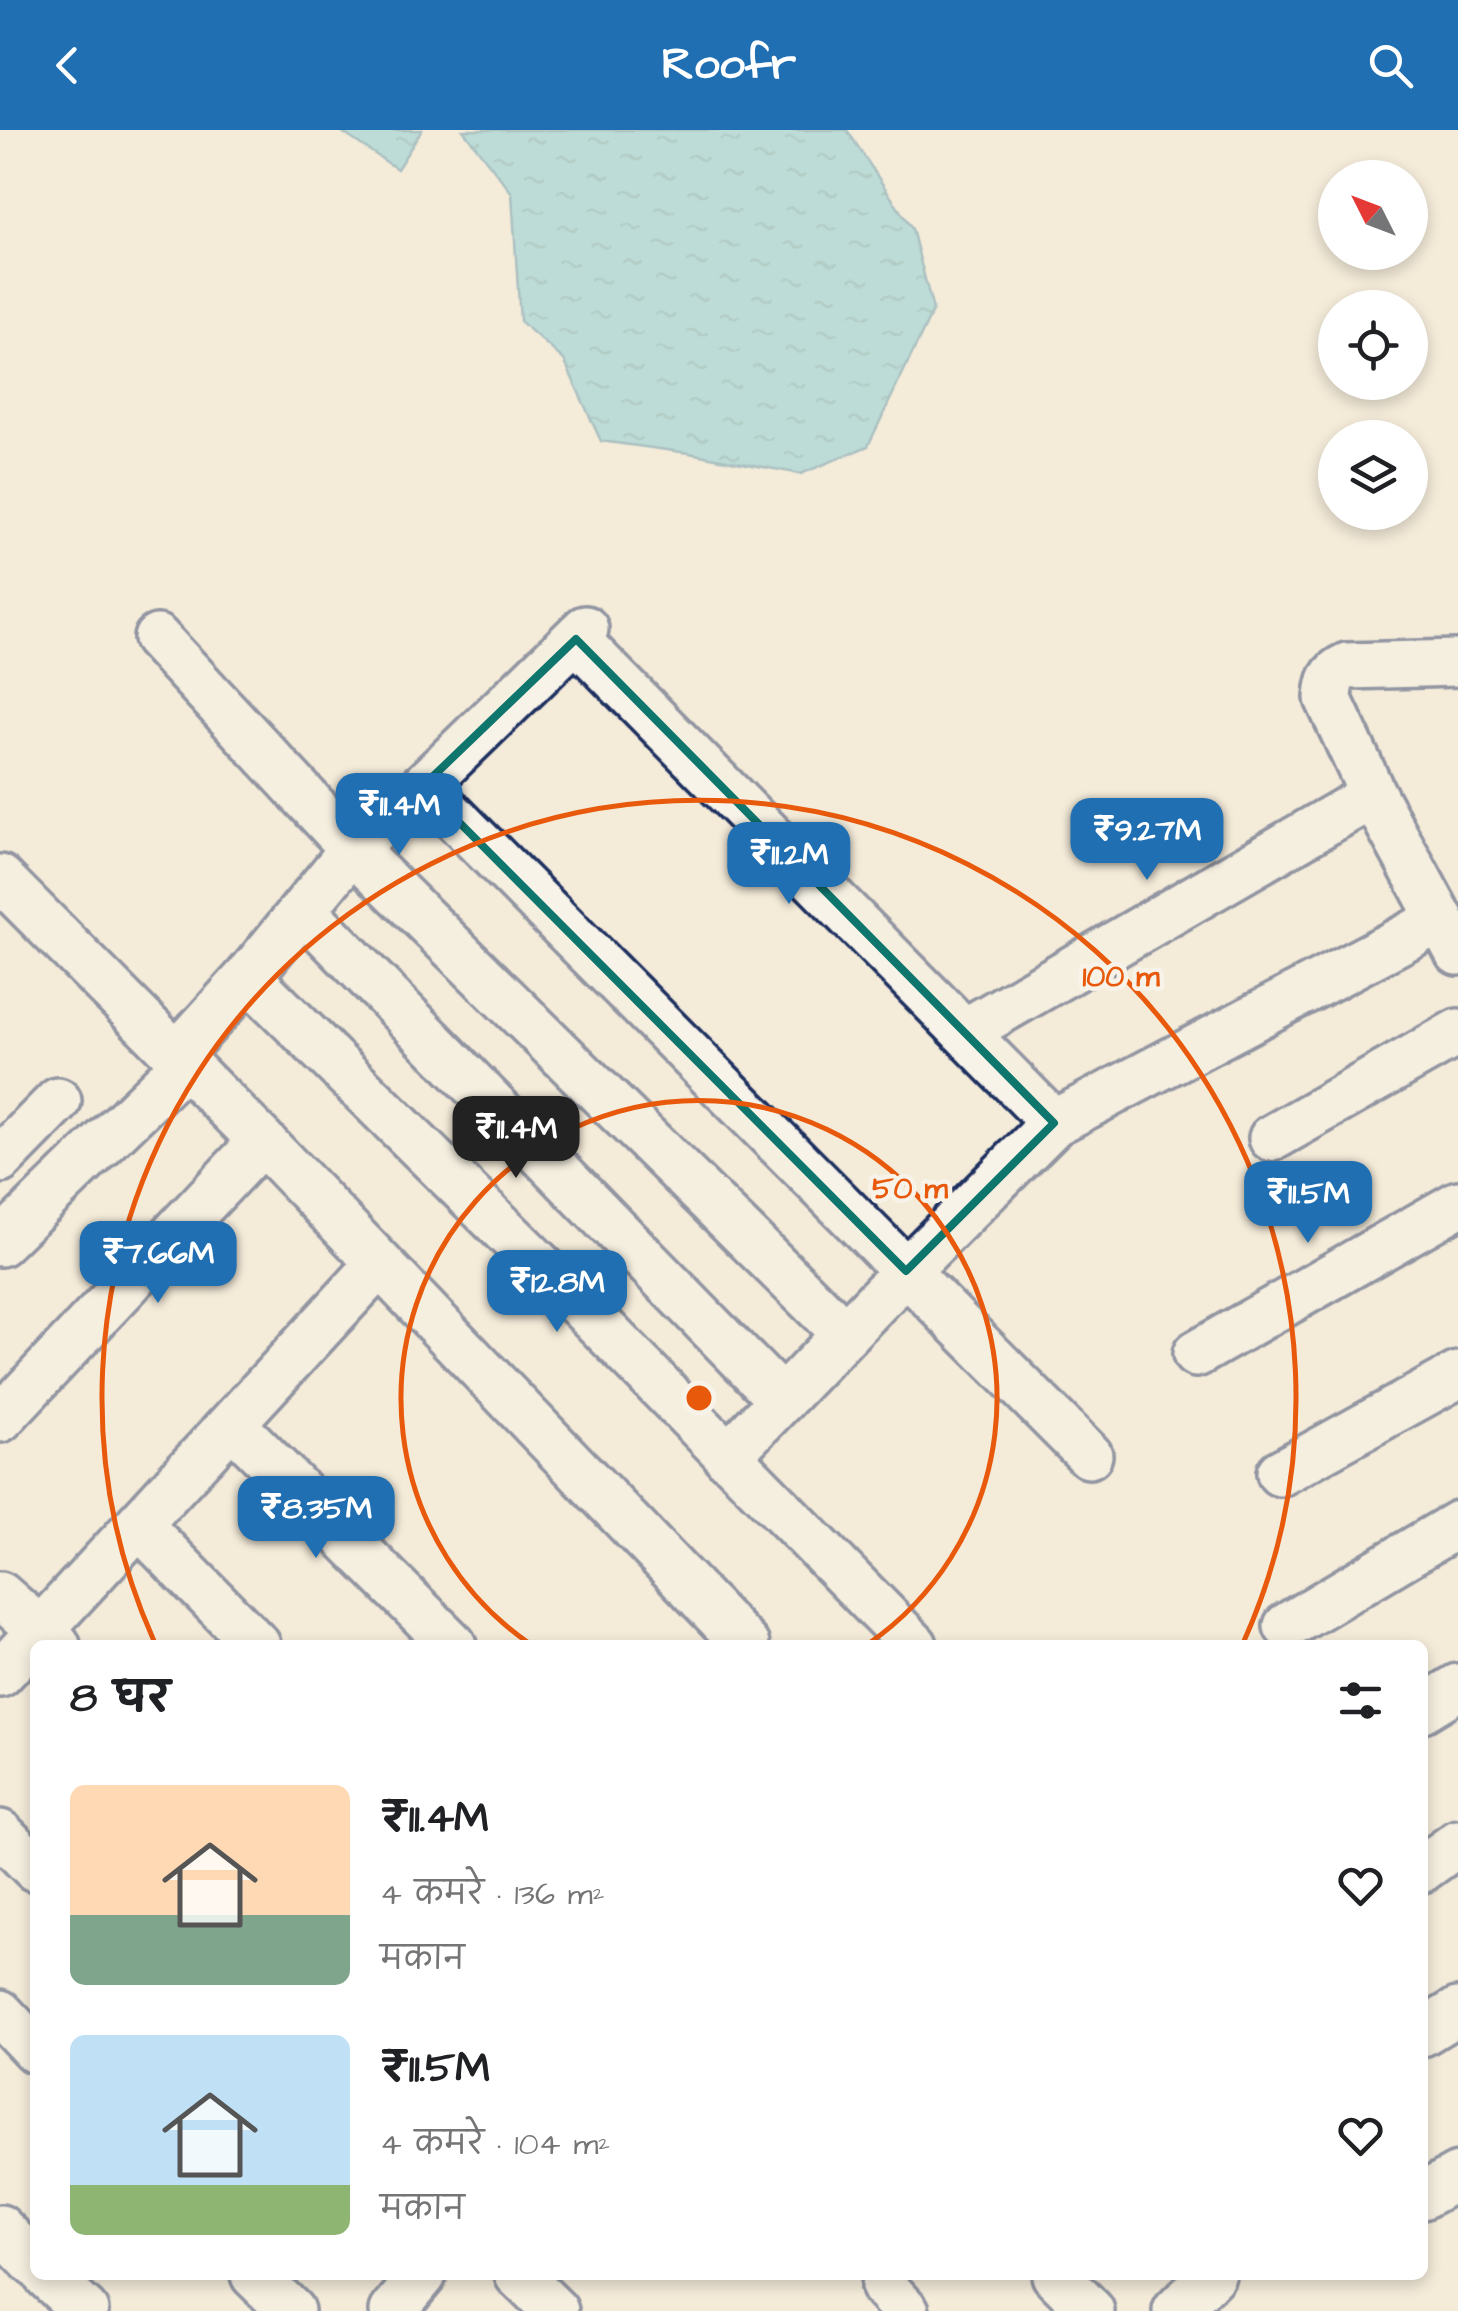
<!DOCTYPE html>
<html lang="hi">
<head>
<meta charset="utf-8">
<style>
	:root { --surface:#fff; --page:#f6f6f6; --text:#202124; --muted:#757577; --accent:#1f6fb2 }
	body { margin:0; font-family:"Architects Daughter","Playpen Sans Deva",sans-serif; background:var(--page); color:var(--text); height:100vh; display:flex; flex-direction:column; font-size:38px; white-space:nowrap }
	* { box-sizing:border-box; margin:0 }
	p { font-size:32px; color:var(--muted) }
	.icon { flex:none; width:55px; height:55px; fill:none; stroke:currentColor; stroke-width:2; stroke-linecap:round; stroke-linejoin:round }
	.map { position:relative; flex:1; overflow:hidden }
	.panel { position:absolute; left:30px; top:1510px; width:1398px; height:640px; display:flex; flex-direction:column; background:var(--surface); border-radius:15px; box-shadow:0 5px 15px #0003 }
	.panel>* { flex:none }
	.needle { width:65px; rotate:312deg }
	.buttons { position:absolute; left:1318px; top:30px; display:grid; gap:20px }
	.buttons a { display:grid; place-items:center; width:110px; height:110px; border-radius:50%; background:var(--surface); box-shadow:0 5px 15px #0003; font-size:50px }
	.price { position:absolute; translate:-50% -85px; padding:0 22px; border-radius:20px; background:var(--accent); color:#fff; font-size:32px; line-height:65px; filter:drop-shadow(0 2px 5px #0008) }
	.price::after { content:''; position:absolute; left:50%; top:60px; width:30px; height:22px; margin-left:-15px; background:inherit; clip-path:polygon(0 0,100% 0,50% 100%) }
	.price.selected { background:#222; color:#fff }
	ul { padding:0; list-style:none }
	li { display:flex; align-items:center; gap:30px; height:250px; padding:0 40px }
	li span { display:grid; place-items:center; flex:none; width:280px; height:200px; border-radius:15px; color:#555 }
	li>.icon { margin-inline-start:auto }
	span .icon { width:120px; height:120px; fill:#fffc; stroke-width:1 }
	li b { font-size:42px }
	h2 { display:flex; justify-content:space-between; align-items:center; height:120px; padding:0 40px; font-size:42px }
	header { display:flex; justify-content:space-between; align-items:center; height:130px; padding:0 40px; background:var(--accent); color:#fff; font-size:45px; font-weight:700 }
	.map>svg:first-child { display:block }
	.water { fill:url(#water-ripples); stroke:#548da5; stroke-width:2.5 }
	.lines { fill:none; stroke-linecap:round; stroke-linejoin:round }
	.minor-casing { stroke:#1b2f5e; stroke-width:52 }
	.minor { stroke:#f7f3e8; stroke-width:45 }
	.marked { fill:none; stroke:#0f766e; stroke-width:8; stroke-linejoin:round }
	.ring { fill:none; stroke:#e8590c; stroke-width:5 }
	.centre { fill:#e8590c; stroke:#f7f3e8; stroke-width:5 }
	.ring-label { font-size:30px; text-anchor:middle; font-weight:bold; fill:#e8590c; stroke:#f7f3e8; stroke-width:9; stroke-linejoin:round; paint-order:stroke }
</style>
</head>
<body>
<header><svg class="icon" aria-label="back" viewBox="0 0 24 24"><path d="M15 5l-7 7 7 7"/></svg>Roofr<svg class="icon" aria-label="search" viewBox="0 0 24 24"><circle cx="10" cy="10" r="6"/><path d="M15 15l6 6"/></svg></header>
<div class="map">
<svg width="1458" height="2181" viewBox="0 0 1458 2181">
	<defs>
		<pattern id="water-ripples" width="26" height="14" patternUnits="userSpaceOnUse" patternTransform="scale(2.5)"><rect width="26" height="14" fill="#7acbd4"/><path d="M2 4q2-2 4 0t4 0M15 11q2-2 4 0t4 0" fill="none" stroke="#63a5af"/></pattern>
	</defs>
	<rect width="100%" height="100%" fill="#f4ebd9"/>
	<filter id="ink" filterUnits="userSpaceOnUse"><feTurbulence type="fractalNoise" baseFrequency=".01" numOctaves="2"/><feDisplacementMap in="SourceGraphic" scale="20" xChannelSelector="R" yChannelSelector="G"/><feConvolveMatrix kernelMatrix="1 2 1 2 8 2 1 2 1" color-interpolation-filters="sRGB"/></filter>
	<g filter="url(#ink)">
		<g class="water">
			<polygon points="339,0 422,0 397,39"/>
			<polygon points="463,0 847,0 912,99 933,180 868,316 801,344 689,323 601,311 564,230 520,191 512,63"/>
		</g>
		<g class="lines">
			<defs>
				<g id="minor">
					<polyline points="157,508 353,719 845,1204"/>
					<polyline points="576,509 1054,993"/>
					<path d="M1458,533L1347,536C1331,543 1329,552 1328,568L1373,665L1458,822"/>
					<polyline points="423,656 1089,1325"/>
					<polyline points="0,748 262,1011 746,1515"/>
					<polyline points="304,781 782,1270"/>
					<polyline points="248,847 577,1172 914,1515"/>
					<polyline points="967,904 978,894 1373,665"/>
					<polyline points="177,925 248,847 353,719 423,656 585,499"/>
					<polyline points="1272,1008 1458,902"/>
					<polyline points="0,1030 58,971"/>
					<polyline points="0,1113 186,933"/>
					<polyline points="1196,1224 1458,1074"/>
					<polyline points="0,1289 262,1011"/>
					<polyline points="232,1294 453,1515"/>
					<polyline points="727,1327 906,1141 1054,993 1441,789"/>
					<polyline points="1280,1343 1458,1245"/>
					<polyline points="139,1395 257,1515"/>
					<polyline points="0,1465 57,1515"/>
					<polyline points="1287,1496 1458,1394"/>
					<polyline points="0,1544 379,1134"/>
					<polyline points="1422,1579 1458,1557"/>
					<polyline points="0,1703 35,1738"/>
					<polyline points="1422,1739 1458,1713"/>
					<polyline points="0,1883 35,1920"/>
					<polyline points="1422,1903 1458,1881"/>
					<polyline points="1422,2066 1458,2046"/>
					<polyline points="0,2098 35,2134"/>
					<polyline points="46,2145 85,2181"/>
					<polyline points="254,2145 291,2181"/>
					<polyline points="518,2145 555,2181"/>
					<polyline points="1055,2145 1091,2181"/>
					<polyline points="884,2157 906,2181"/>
					<polyline points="393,2181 423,2145"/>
					<polyline points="1176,2181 1212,2145"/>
				</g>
			</defs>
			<use href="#minor" class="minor-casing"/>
			<use href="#minor" class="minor"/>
		</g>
	</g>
	<path d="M0 0H1458V2181H0ZM576,509L1054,993L906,1141L423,656Z" fill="#f4ebd9" fill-opacity=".55" fill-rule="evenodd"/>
	<path class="marked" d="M576,509L1054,993L906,1141L423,656Z"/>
	<g class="ring">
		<path d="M530 1514A298 298 0 1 1 868 1514"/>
		<path d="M154 1511A597 597 0 1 1 1244 1511"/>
	</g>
	<circle cx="699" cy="1268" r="15" class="centre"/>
	<g class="ring-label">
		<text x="1121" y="856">100 m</text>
		<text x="910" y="1068">50 m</text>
	</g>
</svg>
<div class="buttons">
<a><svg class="needle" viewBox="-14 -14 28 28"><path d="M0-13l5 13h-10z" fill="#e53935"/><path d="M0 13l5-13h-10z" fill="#757577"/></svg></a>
<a><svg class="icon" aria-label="locate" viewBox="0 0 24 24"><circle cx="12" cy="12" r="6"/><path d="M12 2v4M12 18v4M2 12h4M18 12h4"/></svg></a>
<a><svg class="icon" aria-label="layers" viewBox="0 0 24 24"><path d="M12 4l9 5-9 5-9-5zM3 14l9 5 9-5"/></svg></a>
</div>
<b class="price" style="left:399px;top:728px">₹11.4M</b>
<b class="price" style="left:1147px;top:753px">₹9.27M</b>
<b class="price" style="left:789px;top:777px">₹11.2M</b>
<b class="price selected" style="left:516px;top:1051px">₹11.4M</b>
<b class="price" style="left:1308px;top:1116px">₹11.5M</b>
<b class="price" style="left:158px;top:1176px">₹7.66M</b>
<b class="price" style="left:557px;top:1205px">₹12.8M</b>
<b class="price" style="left:316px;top:1431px">₹8.35M</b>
<section class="panel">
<h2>8 घर<svg class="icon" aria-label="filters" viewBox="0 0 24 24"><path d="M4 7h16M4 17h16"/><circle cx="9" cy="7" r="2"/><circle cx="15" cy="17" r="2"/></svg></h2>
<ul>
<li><span style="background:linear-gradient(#ffd9b3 65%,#7fa58c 0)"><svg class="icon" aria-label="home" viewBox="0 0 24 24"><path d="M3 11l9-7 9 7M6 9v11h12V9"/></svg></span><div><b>₹11.4M</b><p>4 कमरे · 136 m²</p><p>मकान</p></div><svg class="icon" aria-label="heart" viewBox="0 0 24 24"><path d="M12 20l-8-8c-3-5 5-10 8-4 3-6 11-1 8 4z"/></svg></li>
<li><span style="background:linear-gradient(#bfe0f5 75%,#8fb573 0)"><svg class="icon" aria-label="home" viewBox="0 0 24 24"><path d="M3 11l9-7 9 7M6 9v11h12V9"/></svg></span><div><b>₹11.5M</b><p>4 कमरे · 104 m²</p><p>मकान</p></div><svg class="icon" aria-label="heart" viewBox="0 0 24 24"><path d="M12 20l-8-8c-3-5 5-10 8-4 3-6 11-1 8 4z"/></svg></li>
</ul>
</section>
</div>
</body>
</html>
